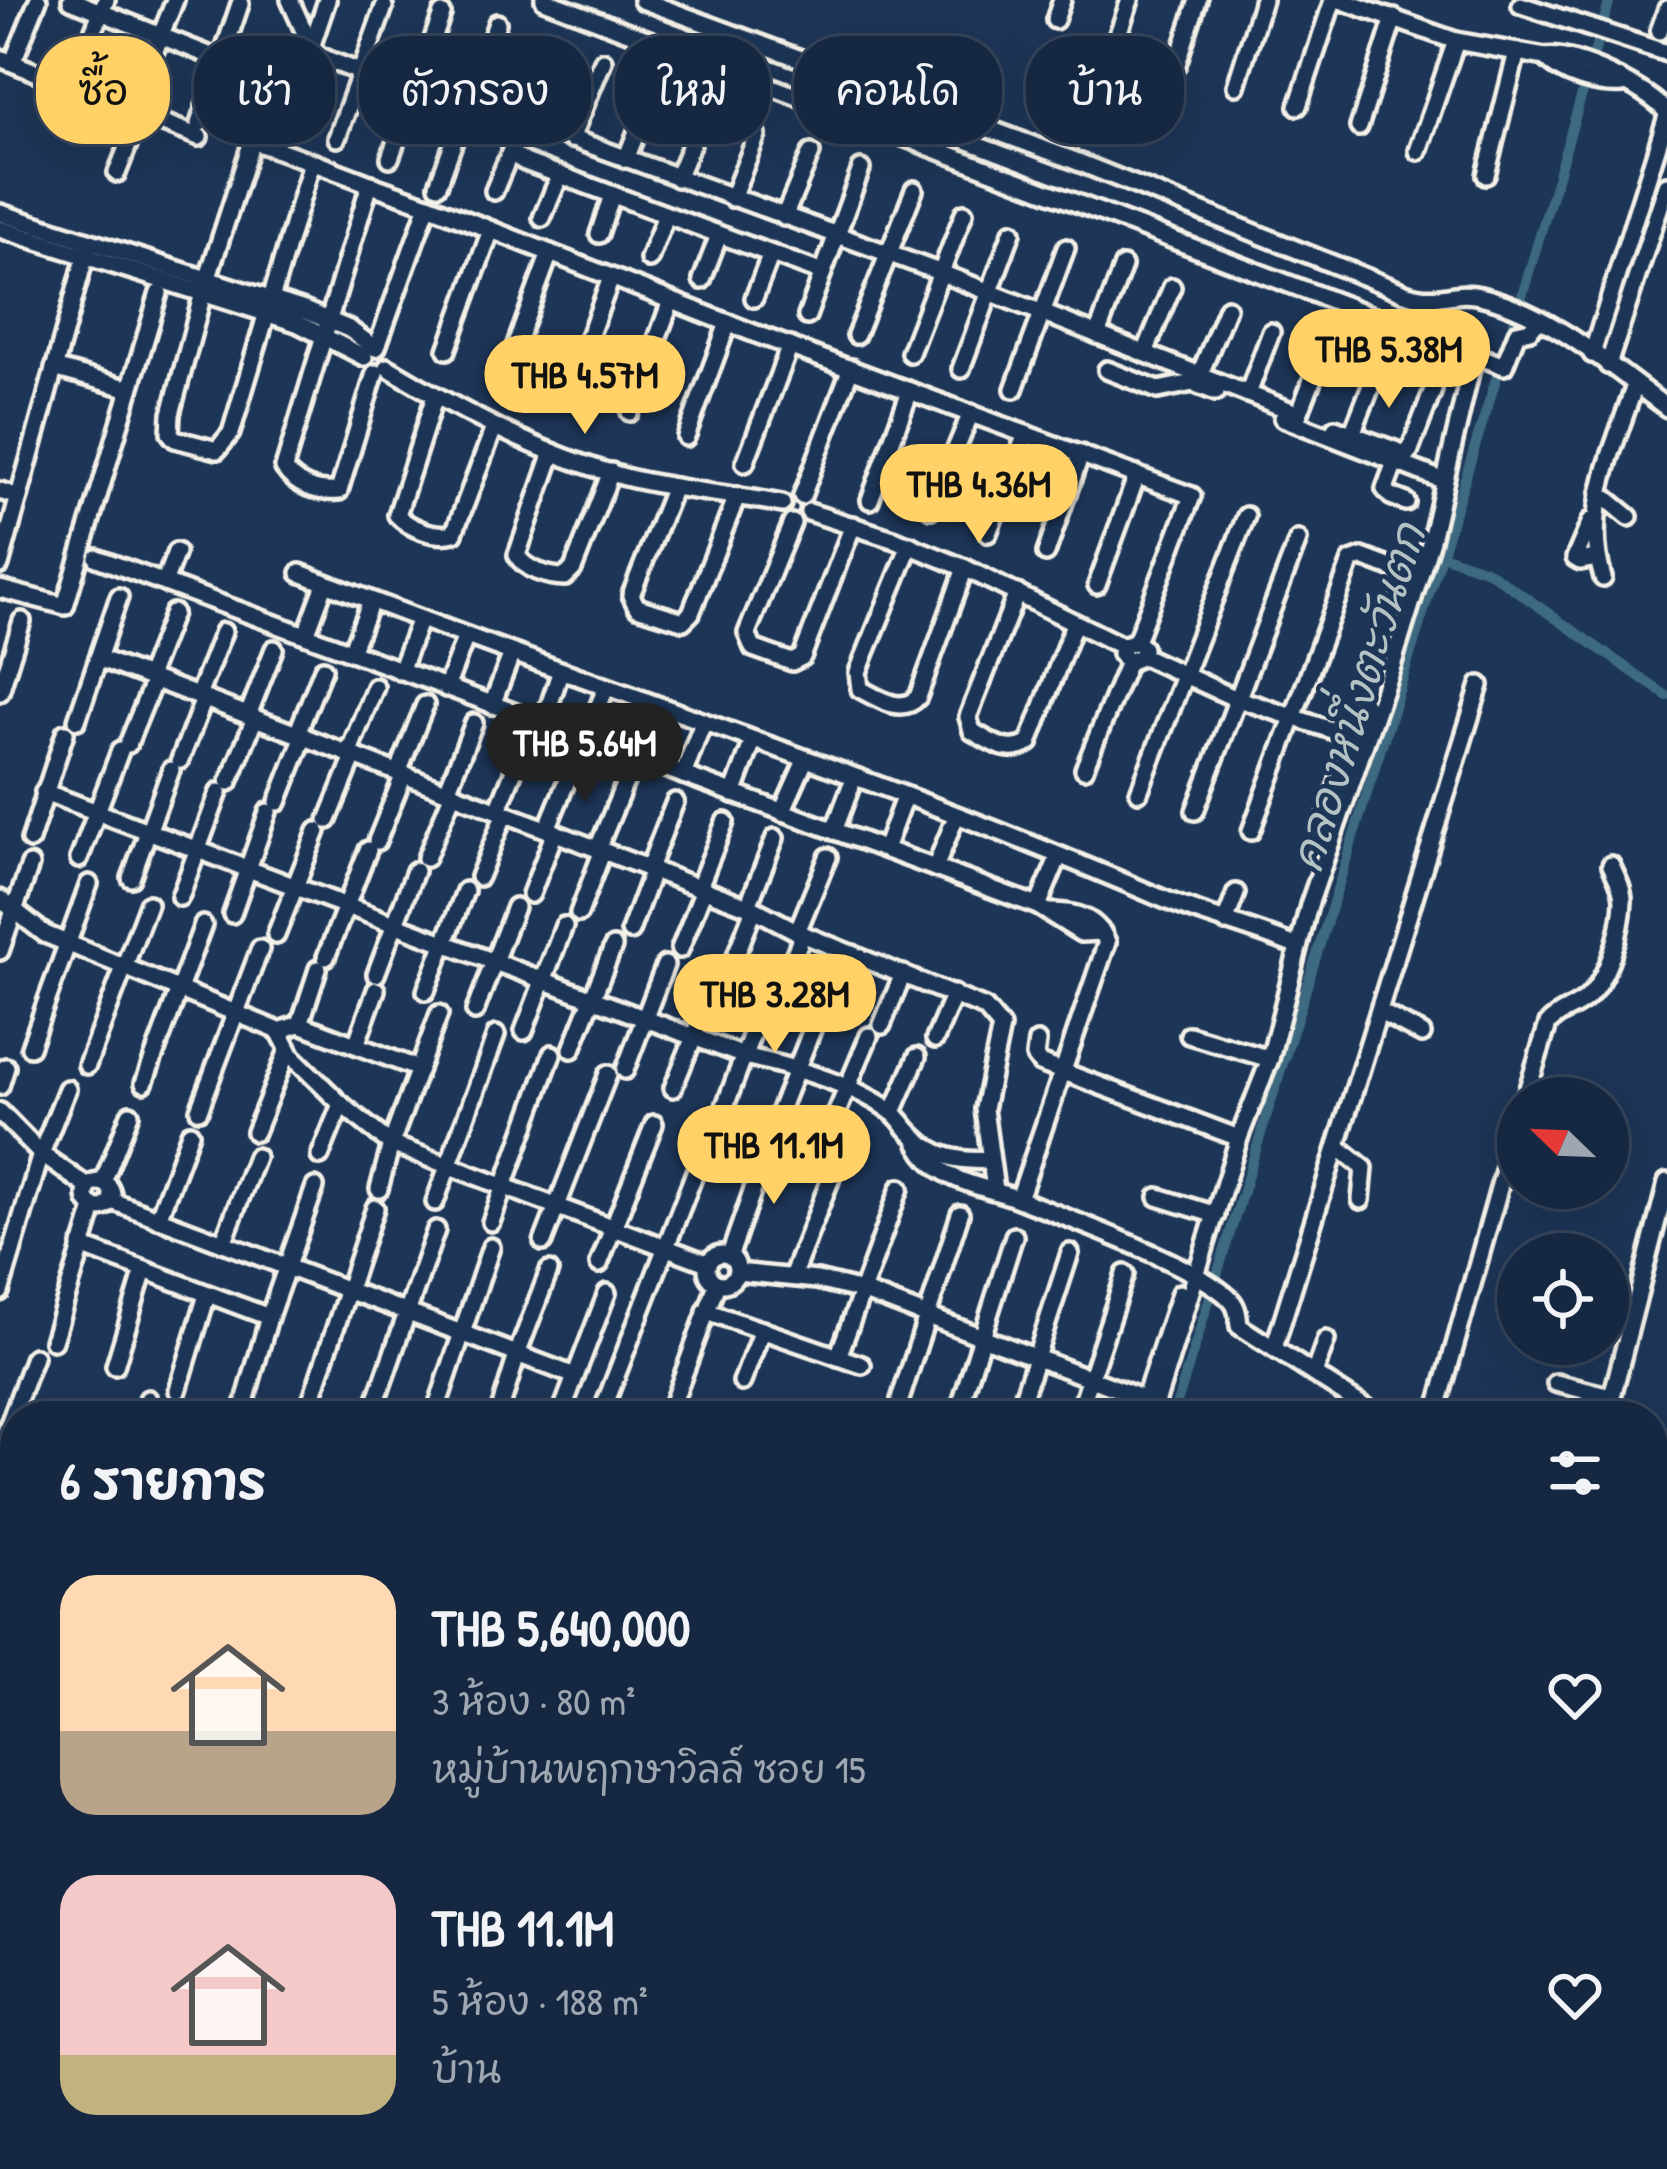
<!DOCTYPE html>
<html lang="th">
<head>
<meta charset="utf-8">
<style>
	:root { --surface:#162841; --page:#23344c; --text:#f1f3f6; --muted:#9ea6b1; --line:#35445a; --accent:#ffd166 }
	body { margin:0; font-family:"Patrick Hand","Playpen Sans Thai",sans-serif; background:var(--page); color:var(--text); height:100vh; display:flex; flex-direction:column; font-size:45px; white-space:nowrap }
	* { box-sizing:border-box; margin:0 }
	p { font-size:39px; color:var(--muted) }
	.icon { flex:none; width:66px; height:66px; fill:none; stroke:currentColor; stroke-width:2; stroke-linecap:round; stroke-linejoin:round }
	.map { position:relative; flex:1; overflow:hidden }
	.side { position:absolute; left:0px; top:1401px; width:1668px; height:768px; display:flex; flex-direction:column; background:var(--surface); border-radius:48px 48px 0 0; box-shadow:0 12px 48px #0002,0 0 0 3px var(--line) }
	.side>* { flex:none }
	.guide { position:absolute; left:36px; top:36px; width:1596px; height:108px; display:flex; gap:24px }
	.needle { width:78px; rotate:293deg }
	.tools { position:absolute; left:1497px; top:1077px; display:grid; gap:24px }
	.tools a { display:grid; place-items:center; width:132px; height:132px; border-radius:50%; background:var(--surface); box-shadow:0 12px 48px #0002,0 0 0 3px var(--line); font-size:60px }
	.price { position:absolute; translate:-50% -102px; padding:0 27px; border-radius:42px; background:var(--accent); color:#111; font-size:39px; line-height:78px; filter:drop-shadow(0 3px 6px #0008) }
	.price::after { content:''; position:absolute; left:50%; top:72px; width:36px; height:27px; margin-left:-18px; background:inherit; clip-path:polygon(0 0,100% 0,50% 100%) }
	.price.on { background:#222; color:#fff }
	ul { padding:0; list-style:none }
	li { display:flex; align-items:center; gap:36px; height:300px; padding:0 60px }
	li span { display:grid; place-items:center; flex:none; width:336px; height:240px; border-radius:36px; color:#555 }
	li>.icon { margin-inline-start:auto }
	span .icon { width:144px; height:144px; fill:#fffc; stroke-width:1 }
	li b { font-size:51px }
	h2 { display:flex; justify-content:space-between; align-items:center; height:144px; padding:0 60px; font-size:51px }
	.pill { padding:0 42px; border-radius:48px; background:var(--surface); box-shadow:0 12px 48px #0002,0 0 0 3px var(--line); font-size:42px; line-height:108px }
	.pill.on { background:var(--accent); color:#111 }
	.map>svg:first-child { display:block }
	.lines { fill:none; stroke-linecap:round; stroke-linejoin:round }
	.canal { stroke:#3e6a81; stroke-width:10 }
	.minor-casing { stroke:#f4f1e8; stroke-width:24 }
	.major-casing { stroke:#f4f1e8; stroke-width:27 }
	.minor { stroke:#1d3557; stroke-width:15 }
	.major { stroke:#1d3557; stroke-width:18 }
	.labels { text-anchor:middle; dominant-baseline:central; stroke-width:9; stroke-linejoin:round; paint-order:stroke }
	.water-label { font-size:45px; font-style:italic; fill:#b4c2c4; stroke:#1d3557 }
</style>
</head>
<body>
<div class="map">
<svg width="1667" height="2169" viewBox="0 0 1667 2169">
	<rect width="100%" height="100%" fill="#1d3557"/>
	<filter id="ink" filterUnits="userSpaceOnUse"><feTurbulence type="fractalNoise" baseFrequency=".00833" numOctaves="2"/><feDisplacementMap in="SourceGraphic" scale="24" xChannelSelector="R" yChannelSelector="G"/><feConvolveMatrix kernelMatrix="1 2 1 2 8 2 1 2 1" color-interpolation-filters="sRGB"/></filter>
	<g filter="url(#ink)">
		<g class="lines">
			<g class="canal">
				<polyline points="1510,336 1610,0"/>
				<polyline points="1442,555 1488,571 1667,696"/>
				<polyline points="1173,1416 1502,360"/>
				<polyline points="1231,2154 1247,2169"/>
			</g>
			<defs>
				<g id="minor">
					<polyline points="71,0 221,60"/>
					<polyline points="290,0 314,53 331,61 512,130 523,123 532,124 931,269 1299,414 1323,352"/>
					<polyline points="544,0 1504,366 1517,333 1530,330 1539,319"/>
					<path d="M642,0L1073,160L1405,293C1440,305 1452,289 1480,296C1549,312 1611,366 1667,408"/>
					<path d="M1340,0L1456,41L1545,57C1573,52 1651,90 1667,113"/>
					<polyline points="1521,5 1667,53"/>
					<polyline points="1055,20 1062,0"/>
					<polyline points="1659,31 1667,9"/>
					<polyline points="1116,40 1130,0"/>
					<polyline points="16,54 38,0"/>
					<path d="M1545,57C1562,76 1598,86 1623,84"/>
					<polyline points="0,58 199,137"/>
					<polyline points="1177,64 1198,0"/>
					<polyline points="76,74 106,0"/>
					<polyline points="1236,86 1263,0"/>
					<polyline points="134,103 175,0"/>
					<polyline points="1298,106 1333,0"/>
					<polyline points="287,119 327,0"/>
					<polyline points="199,124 240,4"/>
					<polyline points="519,124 551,44"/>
					<polyline points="1359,127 1394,18"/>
					<polyline points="512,130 512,154 525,162 820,272"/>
					<polyline points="337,138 384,7"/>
					<polyline points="571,139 603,61"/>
					<polyline points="1418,151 1456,41"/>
					<polyline points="390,158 442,14"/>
					<polyline points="626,159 656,84"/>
					<path d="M312,162L231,433L217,450L175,439L170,433L171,414L203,293L252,141C292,154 331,169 370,184L377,187L428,205L751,332L1192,496L1136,641"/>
					<polyline points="117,173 140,115"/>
					<polyline points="1486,175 1517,52"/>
					<polyline points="677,178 709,102"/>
					<path d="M370,184L287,458L284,468C296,486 318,493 339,491L375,373"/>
					<polyline points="438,185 497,23"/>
					<polyline points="494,191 512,148"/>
					<polyline points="732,198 757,135"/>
					<polyline points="0,213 304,310 349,329 375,348"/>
					<polyline points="784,217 811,153"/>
					<polyline points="542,218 560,175"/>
					<polyline points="0,229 297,323 364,357"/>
					<polyline points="599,234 612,195"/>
					<polyline points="649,259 666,215"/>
					<polyline points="702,280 719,235"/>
					<polyline points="754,298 771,254"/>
					<polyline points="807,316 861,169"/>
					<polyline points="856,335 914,190"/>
					<polyline points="1097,335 1123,266"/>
					<polyline points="377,347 428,205"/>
					<polyline points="447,350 491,230"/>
					<polyline points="910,353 964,213"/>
					<polyline points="1145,353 1172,287"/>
					<polyline points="1592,354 1667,116"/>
					<polyline points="1608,365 1667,185"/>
					<path d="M387,367C462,412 540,454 625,477C676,490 730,494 782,504"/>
					<polyline points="54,368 130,389"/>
					<polyline points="507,369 550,253"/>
					<polyline points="961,369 1012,232"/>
					<polyline points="1107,370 1158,390 1193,383 1216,392"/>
					<polyline points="1200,374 1227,308"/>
					<polyline points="1014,389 1066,248"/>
					<polyline points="568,393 611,278"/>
					<polyline points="1248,394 1271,332"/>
					<path d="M435,396L397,515C410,529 436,538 454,533L494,428"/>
					<polyline points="630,412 671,301"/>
					<polyline points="1283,418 1442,480"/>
					<polyline points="1335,428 1408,455 1433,390"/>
					<polyline points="1352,434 1378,368"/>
					<polyline points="686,437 728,323"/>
					<path d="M553,452L517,555C525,570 549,577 565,577L573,569L611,472"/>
					<polyline points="1395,462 1385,489 1391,496 1406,502"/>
					<polyline points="745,463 790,346"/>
					<polyline points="674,487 631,595 637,607 683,621 691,613 737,496"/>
					<polyline points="0,491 19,497"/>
					<polyline points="1600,493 1629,517"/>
					<polyline points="802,496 851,368"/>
					<polyline points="870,500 910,391"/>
					<polyline points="931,509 971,413"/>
					<polyline points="809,512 896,540 965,568 1122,646"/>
					<polyline points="1591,521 1575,558 1580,561 1597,558"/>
					<polyline points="792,523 747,633 753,648 792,662 802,657 853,525"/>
					<polyline points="988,533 1026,434"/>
					<path d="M910,545L858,672L860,689C877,698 902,715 918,697L965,568"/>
					<polyline points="1046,553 1081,454"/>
					<polyline points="97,558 1038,906 1081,933 1102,932"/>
					<polyline points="0,565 87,250"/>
					<path d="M300,573C585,685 879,776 1161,898C1206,917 1254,928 1298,947"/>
					<path d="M1603,578C1582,510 1614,449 1635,385"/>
					<polyline points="164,583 176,552"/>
					<polyline points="1097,585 1137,475"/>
					<polyline points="0,589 65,606 159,293"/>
					<path d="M1017,593L968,717L972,731C991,742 1009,756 1029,743L1074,624"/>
					<polyline points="306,635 324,587"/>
					<polyline points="351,652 369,606"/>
					<polyline points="1143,656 1128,662 1121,654 1122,646 1136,641 1143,648 1143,656 1230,696 1352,737"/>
					<polyline points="98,658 752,908 802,934 985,1008 1001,1027 984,1109 995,1190"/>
					<polyline points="400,671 418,624"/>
					<polyline points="148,677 173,613"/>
					<polyline points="446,688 464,641"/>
					<polyline points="0,692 22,621"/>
					<polyline points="198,696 223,632"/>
					<polyline points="492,705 510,658"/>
					<polyline points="248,715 274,649"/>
					<polyline points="77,720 119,597"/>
					<polyline points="543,724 559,676"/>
					<polyline points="297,734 323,669"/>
					<polyline points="585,739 604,693"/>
					<polyline points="128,744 154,680"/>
					<polyline points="348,754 375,687"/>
					<polyline points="634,758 652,709"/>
					<polyline points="180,760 204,699"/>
					<polyline points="1084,769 1128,662"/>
					<polyline points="398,773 425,705"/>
					<polyline points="683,775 701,728"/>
					<polyline points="229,782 255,718"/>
					<polyline points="447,791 474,723"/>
					<path d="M44,792L744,1056C788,1066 858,1085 893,1113C900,1118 905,1128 912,1134C934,1157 959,1162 989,1160"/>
					<polyline points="1139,792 1246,516"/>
					<polyline points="733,794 750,749"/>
					<polyline points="278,802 304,736"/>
					<polyline points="498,810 525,743"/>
					<polyline points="1195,811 1298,540"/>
					<polyline points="782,812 803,765"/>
					<polyline points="328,820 354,756"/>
					<polyline points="547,829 575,761"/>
					<polyline points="834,831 851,786"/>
					<polyline points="1251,831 1351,561 1362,557 1402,572 1407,580 1402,595"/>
					<polyline points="30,840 65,733"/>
					<polyline points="377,841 404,774"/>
					<polyline points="1318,844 1364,704"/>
					<polyline points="598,848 626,780"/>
					<polyline points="885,849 902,803"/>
					<polyline points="426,858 453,793"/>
					<polyline points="79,859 120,751"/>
					<polyline points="649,868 675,802"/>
					<polyline points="935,868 953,824"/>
					<polyline points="479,877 505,813"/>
					<polyline points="131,878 171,770"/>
					<polyline points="699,887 725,822"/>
					<polyline points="531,894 555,832"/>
					<polyline points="180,897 219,792"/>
					<polyline points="0,899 45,934 279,1031 300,1024 419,1069"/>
					<polyline points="748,906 775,838"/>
					<polyline points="1038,906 1056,863"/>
					<polyline points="579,913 603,850"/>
					<polyline points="232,914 268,812"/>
					<polyline points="1225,922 1236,893"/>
					<polyline points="630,931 653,869"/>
					<polyline points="797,932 828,857"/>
					<polyline points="276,935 317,831"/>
					<polyline points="680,949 704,889"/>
					<polyline points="0,951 30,865"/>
					<polyline points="326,957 368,850"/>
					<polyline points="731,968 754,909"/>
					<polyline points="376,974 415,871"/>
					<polyline points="782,985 803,934"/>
					<polyline points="426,991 465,891"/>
					<polyline points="832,1005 853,954"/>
					<polyline points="475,1011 515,907"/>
					<polyline points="1380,1012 1422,1034"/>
					<polyline points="300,1024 318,969"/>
					<polyline points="882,1025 903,974"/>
					<polyline points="279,1031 292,1056 341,1104 391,1144 707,1263"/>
					<polyline points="524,1031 564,926"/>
					<polyline points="1189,1035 1270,1059"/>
					<polyline points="935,1039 954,994"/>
					<polyline points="1037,1042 1035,1056 1040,1063 1239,1138"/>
					<polyline points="356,1045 376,990"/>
					<polyline points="30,1047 89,884"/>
					<polyline points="572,1049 613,947"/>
					<polyline points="87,1065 148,904"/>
					<polyline points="625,1070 665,965"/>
					<polyline points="144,1083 203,925"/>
					<polyline points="0,1086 6,1067"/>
					<polyline points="673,1088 716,983"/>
					<path d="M1525,1098L1548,1024C1558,1012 1575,1009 1587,998C1608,978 1622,930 1623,901C1623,888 1616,876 1611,865"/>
					<polyline points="725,1106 765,999"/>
					<polyline points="199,1110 260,949"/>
					<polyline points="0,1112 41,1154 88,1187"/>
					<polyline points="893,1112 917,1057"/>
					<polyline points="777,1118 819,1012"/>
					<polyline points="255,1132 288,1050"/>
					<polyline points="824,1143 869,1036"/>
					<path d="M918,1144C941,1185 981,1184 1021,1200C1069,1219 1199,1266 1231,1300C1238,1308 1238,1316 1239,1326L1379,1416"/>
					<polyline points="1338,1147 1364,1168 1361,1200"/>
					<polyline points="320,1156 341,1104"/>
					<circle cx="99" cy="1195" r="13"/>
					<polyline points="103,1182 130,1114"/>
					<polyline points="379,1189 391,1144 439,1014"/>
					<polyline points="1158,1197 1216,1215"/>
					<path d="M1019,1199L1107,942C1096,917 1075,912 1051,912"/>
					<polyline points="112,1201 575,1376"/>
					<polyline points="435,1202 496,1035"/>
					<polyline points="158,1219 190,1133"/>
					<polyline points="491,1222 552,1054"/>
					<polyline points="543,1242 608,1074"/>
					<polyline points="223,1243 256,1157"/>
					<polyline points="81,1246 269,1317"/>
					<circle cx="722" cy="1269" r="15"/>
					<polyline points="730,1255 770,1141"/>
					<polyline points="599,1264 654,1124"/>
					<polyline points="737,1272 817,1280 862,1291 1144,1399"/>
					<polyline points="792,1277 836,1165"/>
					<polyline points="0,1292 41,1154 67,1089"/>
					<polyline points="706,1311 862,1365"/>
					<polyline points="53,1341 94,1208"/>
					<polyline points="1274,1348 1480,685"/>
					<polyline points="838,1357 900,1188"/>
					<polyline points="115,1366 144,1270"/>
					<polyline points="1314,1374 1326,1340"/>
					<polyline points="742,1382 762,1330"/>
					<polyline points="1556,1383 1611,1397"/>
					<polyline points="178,1390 207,1295"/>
					<polyline points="900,1400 960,1214"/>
					<polyline points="602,1412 716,1118"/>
					<polyline points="141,1416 148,1399"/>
					<polyline points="241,1416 269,1317 315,1187"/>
					<polyline points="306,1416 375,1208"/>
					<polyline points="371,1416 436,1230"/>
					<polyline points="434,1416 491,1247"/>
					<polyline points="498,1416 518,1352 549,1271"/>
					<polyline points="560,1416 607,1293"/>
					<polyline points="668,1416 717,1284"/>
					<polyline points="957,1416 1014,1236"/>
					<polyline points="1017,1416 1070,1253"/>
					<polyline points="1078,1416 1125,1274"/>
					<polyline points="1139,1416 1180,1293"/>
					<polyline points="1152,1416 1239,1138 1270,1059 1309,905 1392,666 1431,540 1474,355"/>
					<polyline points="1435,1416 1518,1121"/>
					<polyline points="1607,1416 1667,1182"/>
					<polyline points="0,1448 34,1357"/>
					<polyline points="1653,1530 1667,1534"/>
					<polyline points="1653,1573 1667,1577"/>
					<polyline points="0,1833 15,1839"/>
					<polyline points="0,1934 15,1941"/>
					<polyline points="0,1984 15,1990"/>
					<polyline points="4,2055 15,2028"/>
					<polyline points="0,2152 43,2169"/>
					<polyline points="439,2154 478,2169"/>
					<polyline points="563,2154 602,2169"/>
					<polyline points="695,2154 730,2169"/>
					<polyline points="986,2154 1020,2169"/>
					<polyline points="1427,2154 1480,2169"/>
					<polyline points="399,2169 405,2154"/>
					<polyline points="916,2169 920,2154"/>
					<polyline points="972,2169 977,2154"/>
					<polyline points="1031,2169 1036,2154"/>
					<polyline points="1107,2169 1116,2154"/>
					<polyline points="1171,2169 1180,2154"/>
				</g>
				<g id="major">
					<polyline points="1653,1721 1667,1671"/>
					<polyline points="1526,2169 1530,2154"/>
				</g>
			</defs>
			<use href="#minor" class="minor-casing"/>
			<use href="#major" class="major-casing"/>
			<use href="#minor" class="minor"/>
			<use href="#major" class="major"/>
		</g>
	</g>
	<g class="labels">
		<g class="water-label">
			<text transform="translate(1357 697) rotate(-73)">คลองหนึ่งตะวันตก</text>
		</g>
	</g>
</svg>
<div class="tools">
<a><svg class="needle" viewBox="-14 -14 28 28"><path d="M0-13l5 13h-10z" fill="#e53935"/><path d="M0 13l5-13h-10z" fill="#9ea6b1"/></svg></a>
<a><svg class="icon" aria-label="locate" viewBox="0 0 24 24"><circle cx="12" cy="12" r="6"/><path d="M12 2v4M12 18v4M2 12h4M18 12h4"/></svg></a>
</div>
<b class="price" style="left:1389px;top:411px">THB 5.38M</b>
<b class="price" style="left:585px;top:437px">THB 4.57M</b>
<b class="price" style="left:979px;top:546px">THB 4.36M</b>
<b class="price on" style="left:585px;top:805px">THB 5.64M</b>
<b class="price" style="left:775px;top:1056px">THB 3.28M</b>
<b class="price" style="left:774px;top:1207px">THB 11.1M</b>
<div class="guide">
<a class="pill on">ซื้อ</a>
<a class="pill">เช่า</a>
<a class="pill">ตัวกรอง</a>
<a class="pill">ใหม่</a>
<a class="pill">คอนโด</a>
<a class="pill">บ้าน</a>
</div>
<section class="side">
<h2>6 รายการ<svg class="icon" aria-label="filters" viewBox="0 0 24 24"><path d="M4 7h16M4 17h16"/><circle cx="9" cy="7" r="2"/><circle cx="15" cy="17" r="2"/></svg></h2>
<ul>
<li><span style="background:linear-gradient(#ffd9b3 65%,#b9a48a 0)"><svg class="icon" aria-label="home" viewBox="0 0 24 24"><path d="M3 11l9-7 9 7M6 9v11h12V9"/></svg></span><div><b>THB 5,640,000</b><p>3 ห้อง · 80 m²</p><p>หมู่บ้านพฤกษาวิลล์ ซอย 15</p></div><svg class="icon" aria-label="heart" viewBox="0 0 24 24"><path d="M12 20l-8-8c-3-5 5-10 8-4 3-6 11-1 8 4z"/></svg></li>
<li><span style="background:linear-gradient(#f6c9c9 75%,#c2b280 0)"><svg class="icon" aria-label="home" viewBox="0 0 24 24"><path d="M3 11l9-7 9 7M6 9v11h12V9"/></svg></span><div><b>THB 11.1M</b><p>5 ห้อง · 188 m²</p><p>บ้าน</p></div><svg class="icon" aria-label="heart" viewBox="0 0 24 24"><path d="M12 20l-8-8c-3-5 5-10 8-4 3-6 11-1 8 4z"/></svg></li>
</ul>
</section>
</div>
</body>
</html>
